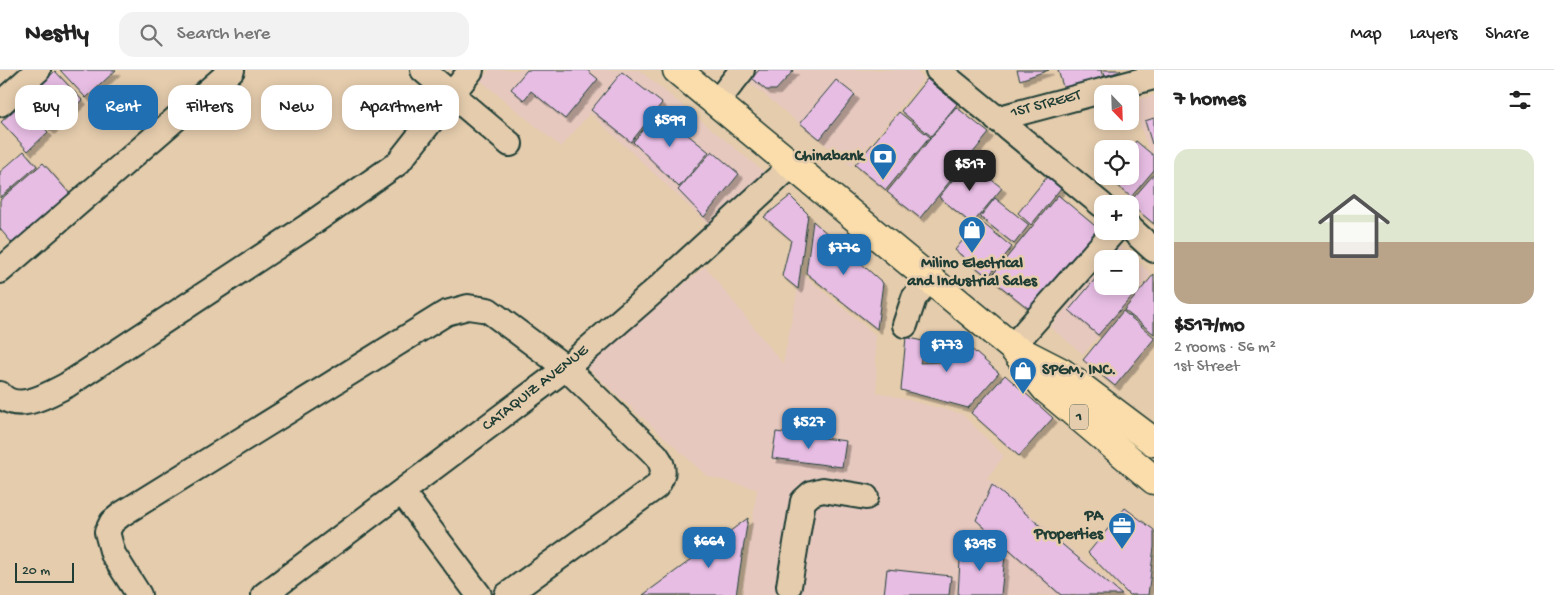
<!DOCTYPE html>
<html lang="en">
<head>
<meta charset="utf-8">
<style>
	:root { --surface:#fff; --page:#f2f2f2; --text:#222; --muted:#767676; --line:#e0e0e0; --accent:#1f6fb2 }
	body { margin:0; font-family:"Gochi Hand",sans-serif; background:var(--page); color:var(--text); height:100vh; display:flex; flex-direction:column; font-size:19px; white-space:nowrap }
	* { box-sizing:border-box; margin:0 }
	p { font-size:16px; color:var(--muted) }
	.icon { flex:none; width:28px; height:28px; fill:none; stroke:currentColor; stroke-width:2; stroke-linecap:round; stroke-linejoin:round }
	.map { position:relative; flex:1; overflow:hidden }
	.details { display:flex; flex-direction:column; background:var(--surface); width:400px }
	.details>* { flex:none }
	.hud { position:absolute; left:15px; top:15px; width:475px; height:45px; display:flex; gap:10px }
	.needle { width:32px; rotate:157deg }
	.fabs { position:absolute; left:1094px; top:15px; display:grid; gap:10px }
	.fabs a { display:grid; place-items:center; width:45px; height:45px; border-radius:10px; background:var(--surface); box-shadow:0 2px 12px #0003; font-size:25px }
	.scale { position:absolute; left:15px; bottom:12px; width:59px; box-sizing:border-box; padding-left:5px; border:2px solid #1f3d34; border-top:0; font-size:14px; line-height:18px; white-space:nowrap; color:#1f3d34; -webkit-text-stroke:4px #e5ccad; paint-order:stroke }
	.price { position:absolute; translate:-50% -42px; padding:0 11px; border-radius:10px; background:var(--accent); color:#fff; font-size:16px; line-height:32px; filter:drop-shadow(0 1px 2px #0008) }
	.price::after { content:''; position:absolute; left:50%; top:30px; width:15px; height:11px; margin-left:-8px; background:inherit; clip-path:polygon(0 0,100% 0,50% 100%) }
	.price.current { background:#222; color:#fff }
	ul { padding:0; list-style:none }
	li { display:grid; align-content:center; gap:10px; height:265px; padding:0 20px }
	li+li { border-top:1px solid var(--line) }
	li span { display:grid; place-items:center; height:155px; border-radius:15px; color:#555 }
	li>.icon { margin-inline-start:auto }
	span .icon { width:90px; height:90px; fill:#fffc; stroke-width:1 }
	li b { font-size:21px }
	h2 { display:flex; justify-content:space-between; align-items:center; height:60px; padding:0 20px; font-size:21px }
	.pill { padding:0 18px; border-radius:15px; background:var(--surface); box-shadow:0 2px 12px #0003; font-size:18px; line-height:45px }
	.pill.current { background:var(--accent); color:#fff }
	header { display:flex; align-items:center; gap:30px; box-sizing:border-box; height:70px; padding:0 25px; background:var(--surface); border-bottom:1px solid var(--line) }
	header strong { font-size:24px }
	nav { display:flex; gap:28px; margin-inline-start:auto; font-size:18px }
	.search { width:350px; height:45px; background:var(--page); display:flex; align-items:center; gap:12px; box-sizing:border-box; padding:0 18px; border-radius:15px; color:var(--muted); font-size:19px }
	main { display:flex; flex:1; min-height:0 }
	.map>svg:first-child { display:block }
	.built { fill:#e6c8be }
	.building { fill:#e7bde4; stroke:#1f3d34; filter:url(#shadow) }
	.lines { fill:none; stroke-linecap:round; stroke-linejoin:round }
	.minor-casing { stroke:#1f3d34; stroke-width:28 }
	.highway-casing { stroke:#1f3d34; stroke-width:31 }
	.minor { stroke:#e5ccad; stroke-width:24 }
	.highway { stroke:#faddab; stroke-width:28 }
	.labels { text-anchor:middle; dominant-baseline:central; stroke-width:5; stroke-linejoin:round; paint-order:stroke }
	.shield { fill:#e5ccad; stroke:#5a6858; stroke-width:1 }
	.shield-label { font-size:15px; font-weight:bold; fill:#1f3d34 }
	.street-label { font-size:16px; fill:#1f3d34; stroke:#e5ccad }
	.poi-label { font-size:16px; font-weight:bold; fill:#1f3d34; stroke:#e5ccad; text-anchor:end }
</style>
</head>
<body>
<header>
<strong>Nestly</strong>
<div class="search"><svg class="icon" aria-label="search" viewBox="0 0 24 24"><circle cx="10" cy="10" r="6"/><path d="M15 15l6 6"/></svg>Search here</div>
<nav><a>Map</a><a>Layers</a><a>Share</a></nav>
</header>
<main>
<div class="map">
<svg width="1154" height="525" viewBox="0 0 1154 525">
	<defs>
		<filter id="shadow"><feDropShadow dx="4.5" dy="4.5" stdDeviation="0" flood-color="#0004"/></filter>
	</defs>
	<rect width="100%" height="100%" fill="#e5ccad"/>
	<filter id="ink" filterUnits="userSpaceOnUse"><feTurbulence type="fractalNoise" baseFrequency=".02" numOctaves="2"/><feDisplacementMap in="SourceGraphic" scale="10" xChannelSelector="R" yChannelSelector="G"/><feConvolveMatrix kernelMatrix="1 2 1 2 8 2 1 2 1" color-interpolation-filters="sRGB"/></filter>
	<g filter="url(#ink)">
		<g class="built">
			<polygon points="490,0 639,0 768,105 712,158 590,43 561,77 480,10"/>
			<polygon points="749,0 914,0 924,8 851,96 743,7"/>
			<polygon points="1154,25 1154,90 1151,87 1132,31"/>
			<polygon points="1119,176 1152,204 1083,284 1050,257 1102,195 1102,216 1130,216 1130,189 1108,189"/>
			<polygon points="705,196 783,294 801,203 875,265 877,322 962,344 1004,386 987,408 1126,525 742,525 757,419 707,406 587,297"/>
		</g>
		<g class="building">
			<polygon points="60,0 116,0 86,28"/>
			<polygon points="527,0 587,0 598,9 565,49 531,21 524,30 511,19"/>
			<polygon points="759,0 794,0 776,20 766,20 752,8"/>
			<polygon points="1017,0 1049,0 1020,10"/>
			<polygon points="1058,0 1101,0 1103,8 1064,20"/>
			<polygon points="1103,0 1120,0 1121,1 1105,6"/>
			<polygon points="55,1 82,30 50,60 22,32"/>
			<polygon points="622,2 662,33 631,72 591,40"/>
			<polygon points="927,9 957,34 931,66 901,41"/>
			<polygon points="836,10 855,25 820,69 800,53"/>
			<polygon points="21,34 48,62 28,81 1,52"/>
			<polygon points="956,37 989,63 920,148 887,122"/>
			<polygon points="658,41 709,82 679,117 633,72"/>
			<polygon points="899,42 930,67 886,120 855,95"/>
			<polygon points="1154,48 1154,73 1152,74 1145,51"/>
			<polygon points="1136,71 1154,86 1154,100 1131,127 1107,106 1130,106 1130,79"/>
			<polygon points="24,81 37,96 0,128 0,102"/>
			<polygon points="712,81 739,104 704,147 678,120"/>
			<polygon points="968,91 1002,118 972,154 939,127"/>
			<polygon points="43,93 70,124 12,173 0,159 0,130"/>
			<polygon points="1154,104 1154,154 1129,133"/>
			<polygon points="1047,107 1061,118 1031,155 1018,143"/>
			<polygon points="1058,125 1100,160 1033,242 990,208"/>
			<polygon points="790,126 808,144 798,219 782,206 791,170 764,147"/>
			<polygon points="995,128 1029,155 1014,174 980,147"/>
			<polygon points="979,150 1012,177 988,207 955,180"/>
			<polygon points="813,151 883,213 877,259 806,203"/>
			<polygon points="1102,201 1102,216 1125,216 1134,224 1098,265 1069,240"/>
			<polygon points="1154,204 1154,264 1124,240"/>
			<polygon points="1123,241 1154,267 1154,269 1115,316 1083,290"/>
			<polygon points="953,263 999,303 968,338 901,320 906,267 926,272 920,293 941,292"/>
			<polygon points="1005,305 1053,348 1019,386 971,343"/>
			<polygon points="776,362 846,371 842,397 772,388"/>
			<polygon points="992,415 1122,525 1061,525 976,450"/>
			<polygon points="1125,438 1154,460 1154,477 1148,525 1129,525 1088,483"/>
			<polygon points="748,448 736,525 643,525"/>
			<polygon points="961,473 1005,485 1001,525 958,525"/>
			<polygon points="887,499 951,506 949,525 884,525"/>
		</g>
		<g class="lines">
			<defs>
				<g id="minor">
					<polyline points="423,0 510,74"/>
					<polyline points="938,0 1102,135"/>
					<polyline points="716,33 742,0"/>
					<polyline points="0,34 38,0"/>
					<polyline points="996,49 1154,7"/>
					<polyline points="1130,158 1154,180"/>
					<polyline points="0,201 232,0"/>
					<polyline points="905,255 914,228 929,209"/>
					<polyline points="1012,277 1114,161"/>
					<path d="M0,324C18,344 49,324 67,315L305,158L398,93L471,0"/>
					<polyline points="402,422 479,525"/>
					<polyline points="789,516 803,431 812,423 823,420 866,427"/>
					<path d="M139,525L113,484L107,462L112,452L122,444L446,243L468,237L488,240L566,298L656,385C665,397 665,405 656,417L507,525"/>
					<polyline points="264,525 566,298 659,217 792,95"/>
				</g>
				<g id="highway">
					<polyline points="677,0 1012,277 1046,319 1154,410"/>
					<polyline points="1020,281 1061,302 1154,372"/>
				</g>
			</defs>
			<use href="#minor" class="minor-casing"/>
			<use href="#highway" class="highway-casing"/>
			<use href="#minor" class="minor"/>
			<use href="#highway" class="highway"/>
		</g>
	</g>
	<defs>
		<symbol id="bank-pin" viewBox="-11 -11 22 30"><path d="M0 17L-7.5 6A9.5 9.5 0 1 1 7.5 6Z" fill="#1f6fb2" stroke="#e5ccad"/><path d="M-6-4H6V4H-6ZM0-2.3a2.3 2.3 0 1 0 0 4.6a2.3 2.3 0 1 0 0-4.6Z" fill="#fff"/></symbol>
		<symbol id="shop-pin" viewBox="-11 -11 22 30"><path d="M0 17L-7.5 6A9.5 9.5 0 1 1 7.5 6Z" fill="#1f6fb2" stroke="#e5ccad"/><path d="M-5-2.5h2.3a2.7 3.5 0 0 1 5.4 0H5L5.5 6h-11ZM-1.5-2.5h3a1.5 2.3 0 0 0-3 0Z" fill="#fff"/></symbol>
		<symbol id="office-pin" viewBox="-11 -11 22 30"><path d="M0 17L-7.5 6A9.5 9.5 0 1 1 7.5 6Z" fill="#1f6fb2" stroke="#e5ccad"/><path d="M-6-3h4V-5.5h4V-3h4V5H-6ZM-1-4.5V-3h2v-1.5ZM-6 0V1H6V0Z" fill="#fff"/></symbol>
	</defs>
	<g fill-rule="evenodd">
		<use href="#bank-pin" x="867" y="71" width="32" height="43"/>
		<use href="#shop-pin" x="956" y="144" width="32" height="43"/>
		<use href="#shop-pin" x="1007" y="285" width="32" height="43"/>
		<use href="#office-pin" x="1106" y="440" width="32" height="43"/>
	</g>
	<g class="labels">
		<rect class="shield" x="1070" y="334.5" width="18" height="25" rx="4"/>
		<g class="shield-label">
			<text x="1079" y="347">1</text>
		</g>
		<g class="street-label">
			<text transform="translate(1046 35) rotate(-15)">1ST STREET</text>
			<text transform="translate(536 319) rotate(-38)">CATAQUIZ AVENUE</text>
		</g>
		<g class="poi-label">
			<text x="864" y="87">Chinabank</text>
			<text x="972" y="194" text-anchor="middle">Milino Electrical<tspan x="972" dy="18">and Industrial Sales</tspan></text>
			<text x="1042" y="301" text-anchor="start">SPGM, INC.</text>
			<text x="1103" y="447">PA<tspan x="1103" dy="18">Properties</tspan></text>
		</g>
	</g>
</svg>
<div class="fabs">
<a><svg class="needle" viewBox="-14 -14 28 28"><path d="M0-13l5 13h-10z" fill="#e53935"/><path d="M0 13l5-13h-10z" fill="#767676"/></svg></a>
<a><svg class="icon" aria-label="locate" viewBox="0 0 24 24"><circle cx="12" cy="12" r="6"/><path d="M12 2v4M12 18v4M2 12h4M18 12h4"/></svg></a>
<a>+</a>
<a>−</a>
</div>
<div class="scale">20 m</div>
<b class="price" style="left:670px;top:78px">$599</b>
<b class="price current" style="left:970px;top:122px">$517</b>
<b class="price" style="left:844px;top:206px">$776</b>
<b class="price" style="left:947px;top:303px">$773</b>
<b class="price" style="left:809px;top:380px">$527</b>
<b class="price" style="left:709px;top:499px">$664</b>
<b class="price" style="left:980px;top:502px">$395</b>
<div class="hud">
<a class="pill">Buy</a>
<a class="pill current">Rent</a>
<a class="pill">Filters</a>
<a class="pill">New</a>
<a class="pill">Apartment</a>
</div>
</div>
<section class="details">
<h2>7 homes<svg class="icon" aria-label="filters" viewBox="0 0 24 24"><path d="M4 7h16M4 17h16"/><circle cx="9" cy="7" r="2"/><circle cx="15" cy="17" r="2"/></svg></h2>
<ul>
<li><span style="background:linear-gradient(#dfe7d0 60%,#b9a48a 0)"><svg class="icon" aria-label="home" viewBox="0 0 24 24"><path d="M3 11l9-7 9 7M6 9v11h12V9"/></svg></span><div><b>$517/mo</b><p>2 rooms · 56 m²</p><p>1st Street</p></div></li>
</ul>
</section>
</main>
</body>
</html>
